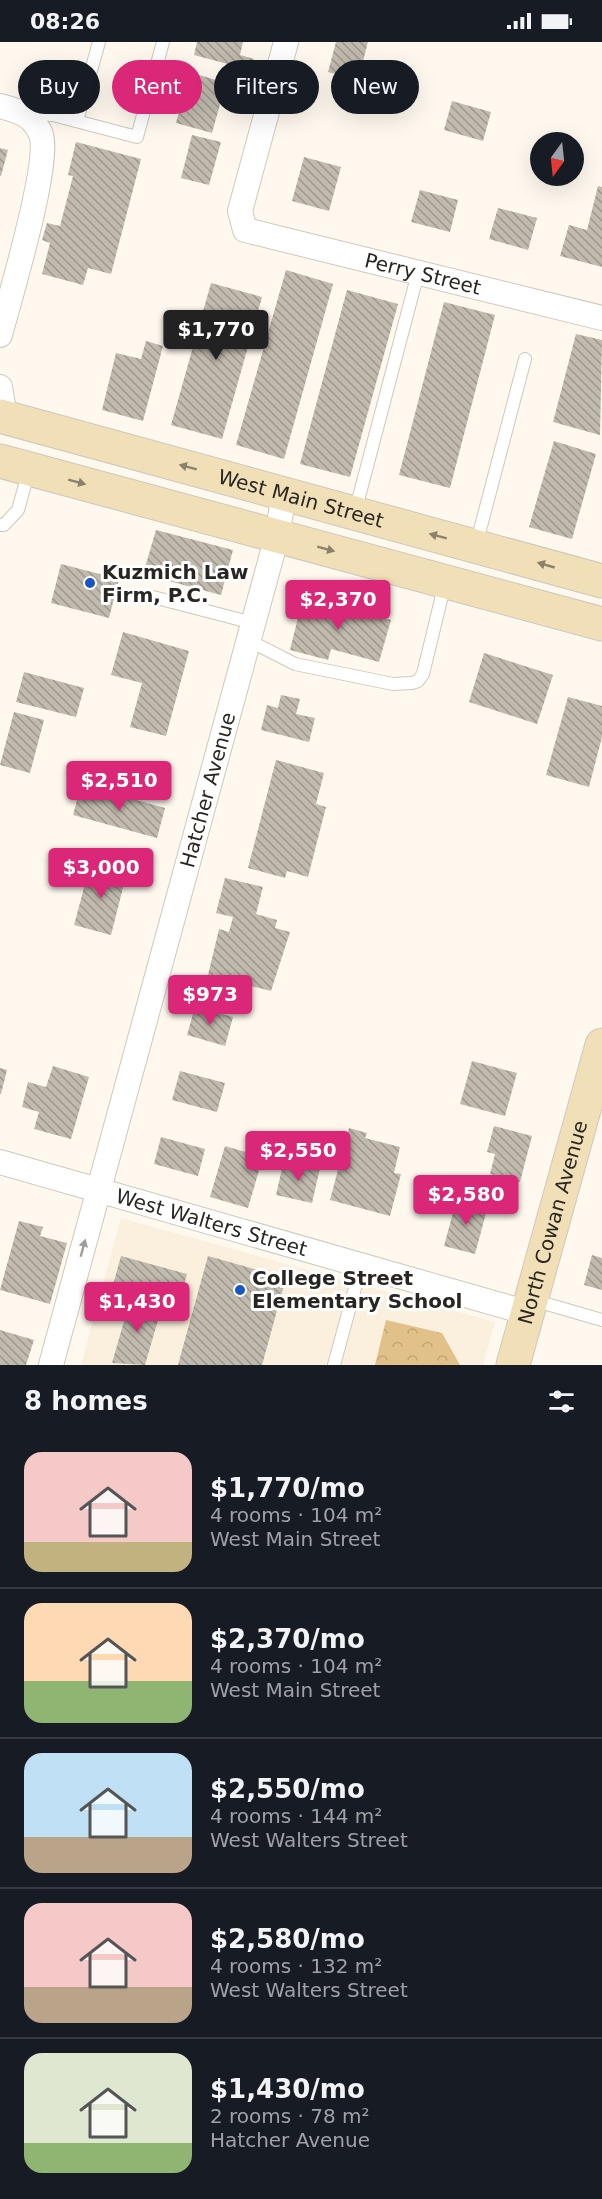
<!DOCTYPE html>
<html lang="en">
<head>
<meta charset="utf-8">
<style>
	:root { --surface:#171b24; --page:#20242c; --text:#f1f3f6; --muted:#9ea1a6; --line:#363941; --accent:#db2777 }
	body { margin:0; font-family:"DejaVu Sans",sans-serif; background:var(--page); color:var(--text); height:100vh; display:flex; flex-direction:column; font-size:22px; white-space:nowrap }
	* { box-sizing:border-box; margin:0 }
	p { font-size:20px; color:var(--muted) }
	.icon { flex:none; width:33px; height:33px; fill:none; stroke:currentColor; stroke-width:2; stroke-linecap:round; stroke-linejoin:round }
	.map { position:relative; height:1323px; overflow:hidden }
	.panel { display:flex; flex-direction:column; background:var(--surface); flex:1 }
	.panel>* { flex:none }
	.guide { position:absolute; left:18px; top:18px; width:567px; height:54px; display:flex; gap:12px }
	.needle { width:39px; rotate:195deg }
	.fabs { position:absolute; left:530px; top:90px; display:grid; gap:12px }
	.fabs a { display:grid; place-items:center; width:54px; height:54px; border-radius:50%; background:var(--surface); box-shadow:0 6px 24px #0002; font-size:30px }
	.price { position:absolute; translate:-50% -51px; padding:0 14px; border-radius:6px; background:var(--accent); color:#fff; font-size:20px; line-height:39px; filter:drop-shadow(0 2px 3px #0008) }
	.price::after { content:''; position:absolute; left:50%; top:36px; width:18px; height:14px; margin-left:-9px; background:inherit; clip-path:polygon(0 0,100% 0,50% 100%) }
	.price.active { background:#222; color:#fff }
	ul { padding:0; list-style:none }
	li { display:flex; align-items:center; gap:18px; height:150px; padding:0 24px }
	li+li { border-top:2px solid var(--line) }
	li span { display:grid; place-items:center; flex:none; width:168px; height:120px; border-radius:18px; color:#555 }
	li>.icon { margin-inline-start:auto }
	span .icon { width:72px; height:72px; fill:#fffc; stroke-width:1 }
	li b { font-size:26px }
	h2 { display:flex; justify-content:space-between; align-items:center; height:72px; padding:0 24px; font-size:26px }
	.chip { padding:0 21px; border-radius:27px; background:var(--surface); box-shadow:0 6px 24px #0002; font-size:21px; line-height:54px }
	.chip.active { background:var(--accent); color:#fff }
	.status { display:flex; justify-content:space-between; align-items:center; height:42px; padding:0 30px; background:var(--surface); direction:ltr }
	.status svg { height:16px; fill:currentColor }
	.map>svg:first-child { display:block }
	.built { fill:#fbf0dd }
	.park { fill:url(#park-crowns) }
	.building { fill:url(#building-back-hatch) }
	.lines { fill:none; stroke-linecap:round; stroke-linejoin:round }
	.lane-casing { stroke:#cfc8bc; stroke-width:14 }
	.street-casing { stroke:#cfc8bc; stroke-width:26 }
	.secondary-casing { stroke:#cfc8bc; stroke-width:35 }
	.lane { stroke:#fff; stroke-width:12 }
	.street { stroke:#fff; stroke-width:24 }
	.secondary { stroke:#f0dfb7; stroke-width:33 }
	.oneway { fill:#8c826c }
	.oneway2 { fill:#9f9d9c }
	.poi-dot { fill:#1a55c1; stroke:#fff; stroke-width:2 }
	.labels { text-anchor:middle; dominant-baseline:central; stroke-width:6; stroke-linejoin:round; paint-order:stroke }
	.street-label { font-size:20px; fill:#292622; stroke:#fff }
	.poi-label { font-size:20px; font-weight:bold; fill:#292622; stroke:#fff; text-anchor:start }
</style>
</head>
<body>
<div class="status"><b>08:26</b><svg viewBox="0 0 49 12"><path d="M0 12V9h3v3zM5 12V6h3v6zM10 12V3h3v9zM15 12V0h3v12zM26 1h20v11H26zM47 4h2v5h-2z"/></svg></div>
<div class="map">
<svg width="602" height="1323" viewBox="0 0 602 1323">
	<defs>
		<pattern id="park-crowns" width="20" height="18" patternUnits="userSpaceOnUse" patternTransform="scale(1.5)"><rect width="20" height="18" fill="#e1c189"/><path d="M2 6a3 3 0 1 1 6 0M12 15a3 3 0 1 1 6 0" fill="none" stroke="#c1a676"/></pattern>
		<pattern id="building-back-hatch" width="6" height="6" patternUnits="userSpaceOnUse" patternTransform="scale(1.5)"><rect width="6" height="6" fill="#c1baae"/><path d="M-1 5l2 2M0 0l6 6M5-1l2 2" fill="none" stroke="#9d978d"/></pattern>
	</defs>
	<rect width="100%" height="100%" fill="#fef8ee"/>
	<polygon class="built" points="121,1176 495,1280 483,1323 81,1323"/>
	<polygon class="park" points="386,1278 442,1291 460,1323 375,1323"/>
	<g class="building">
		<polygon points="197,0 243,0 240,13 254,17 250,28 194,13"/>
		<polygon points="336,0 368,0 358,38 328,30"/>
		<polygon points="189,30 226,41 212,91 176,81"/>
		<polygon points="452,59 491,70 483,99 444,88"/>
		<polygon points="192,93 221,100 209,143 181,136"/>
		<polygon points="76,100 141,117 111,232 88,226 83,243 42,232 50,201 42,198 47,181 60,184 73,134 68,133"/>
		<polygon points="0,106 8,108 1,134 0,134"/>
		<polygon points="304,115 341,125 329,169 292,159"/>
		<polygon points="598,144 602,145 602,225 560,214 569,183 587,188"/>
		<polygon points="420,148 458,158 450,190 411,180"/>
		<polygon points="498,166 537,176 528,208 489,197"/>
		<polygon points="286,228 333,242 284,417 236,403"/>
		<polygon points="211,241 262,255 222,397 171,383"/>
		<polygon points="347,248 398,262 350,435 300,422"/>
		<polygon points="444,260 495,273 450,446 399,433"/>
		<polygon points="576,292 602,298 600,393 553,380"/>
		<polygon points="146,299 163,304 143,379 102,368 116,311 141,317"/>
		<polygon points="554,399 596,412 572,497 529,485"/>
		<polygon points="156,488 233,508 221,553 143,532"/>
		<polygon points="61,522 119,537 109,576 51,561"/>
		<polygon points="303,555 391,578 379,620 331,607 328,618 290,608"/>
		<polygon points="123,590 189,609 166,694 130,685 142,641 111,633"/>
		<polygon points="484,611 553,633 537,682 469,660"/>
		<polygon points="24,630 84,646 76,675 16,660"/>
		<polygon points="281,653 300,657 296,672 315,676 309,700 261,688 267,663 278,666"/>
		<polygon points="568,655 602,664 602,695 589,745 546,733"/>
		<polygon points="14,670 44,678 30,731 0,723"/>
		<polygon points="276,718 324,731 316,762 326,765 308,835 287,829 285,836 248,826"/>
		<polygon points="81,743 165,766 157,796 73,773"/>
		<polygon points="91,820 127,830 111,893 74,883"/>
		<polygon points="225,836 263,845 256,872 277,878 275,886 290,890 271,949 208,933 219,887 229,890 233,875 216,871"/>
		<polygon points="195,965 233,975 225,1004 187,993"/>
		<polygon points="472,1019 517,1031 505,1074 460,1062"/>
		<polygon points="53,1024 89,1035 71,1097 34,1087 39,1070 22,1065 28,1040 46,1045"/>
		<polygon points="0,1026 7,1028 1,1052 0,1052"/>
		<polygon points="180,1029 225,1041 217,1070 172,1058"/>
		<polygon points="494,1084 532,1094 520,1140 490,1132 495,1112 487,1110"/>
		<polygon points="349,1086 367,1091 365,1096 400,1105 394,1131 401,1132 390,1174 330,1158"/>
		<polygon points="161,1095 205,1107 198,1134 154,1122"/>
		<polygon points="225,1104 263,1115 248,1166 210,1155"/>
		<polygon points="284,1118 320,1126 312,1161 276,1153"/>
		<polygon points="457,1156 488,1164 475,1212 444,1204"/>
		<polygon points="19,1179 43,1185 40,1194 67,1201 50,1262 0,1248"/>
		<polygon points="592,1213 602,1216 602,1248 584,1243"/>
		<polygon points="121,1214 187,1232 179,1260 113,1243"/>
		<polygon points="208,1214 286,1236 262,1323 178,1323"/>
		<polygon points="131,1255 162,1264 145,1323 112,1321"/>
		<polygon points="0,1288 34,1298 26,1323 0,1323"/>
	</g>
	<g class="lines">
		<defs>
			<g id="lane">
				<polyline points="29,72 53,73 137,95 163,0"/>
				<polyline points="77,79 99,0"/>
				<polyline points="355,470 418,231"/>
				<polyline points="0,483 4,483 18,468 29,428"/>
				<polyline points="476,503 525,317"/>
				<polyline points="153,555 253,581"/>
				<polyline points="248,598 295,622 393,642 412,641 418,639 423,632 445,541"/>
				<polyline points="533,1258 602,1278"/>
				<polyline points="334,1323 361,1224"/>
			</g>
			<g id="street">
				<path id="s1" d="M286,0L240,169L245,188L602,276"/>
				<path d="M0,64C19,69 31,72 40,90C53,115 9,258 0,293"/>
				<polyline points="0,345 5,375"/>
				<path id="s2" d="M0,1120L528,1271"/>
				<path id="s3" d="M51,1323L277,494L284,452"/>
			</g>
			<g id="secondary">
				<path id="s4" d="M0,374L602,539"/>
				<polyline points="0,419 602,582"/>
				<path id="s5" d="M513,1323L602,1003"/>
			</g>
		</defs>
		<use href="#lane" class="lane-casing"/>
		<use href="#street" class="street-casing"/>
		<use href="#secondary" class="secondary-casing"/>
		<use href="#lane" class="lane"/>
		<use href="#street" class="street"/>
		<use href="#secondary" class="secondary"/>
	</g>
	<defs><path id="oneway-solid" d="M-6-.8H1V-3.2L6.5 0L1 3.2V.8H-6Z" transform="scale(1.5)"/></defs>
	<g class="oneway">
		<use href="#oneway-solid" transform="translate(188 425) rotate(-165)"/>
		<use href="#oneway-solid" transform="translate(77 440) rotate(15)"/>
		<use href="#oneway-solid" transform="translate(438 494) rotate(-165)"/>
		<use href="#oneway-solid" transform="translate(326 507) rotate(15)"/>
		<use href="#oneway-solid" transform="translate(546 523) rotate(-164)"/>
	</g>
	<use class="oneway2" href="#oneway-solid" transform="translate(83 1206) rotate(-75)"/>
	<g class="poi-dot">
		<circle cx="90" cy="541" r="6"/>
		<circle cx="240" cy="1248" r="6"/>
	</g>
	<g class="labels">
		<g class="street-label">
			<text stroke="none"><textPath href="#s1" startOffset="378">Perry Street</textPath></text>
			<text stroke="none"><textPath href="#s4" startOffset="312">West Main Street</textPath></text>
			<text stroke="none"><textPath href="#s3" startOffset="596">Hatcher Avenue</textPath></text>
			<text stroke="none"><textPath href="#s5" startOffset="148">North Cowan Avenue</textPath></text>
			<text stroke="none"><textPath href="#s2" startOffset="220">West Walters Street</textPath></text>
		</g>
		<g class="poi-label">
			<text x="102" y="530">Kuzmich Law<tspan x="102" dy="23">Firm, P.C.</tspan></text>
			<text x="252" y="1236">College Street<tspan x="252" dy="23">Elementary School</tspan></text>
		</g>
	</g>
</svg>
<div class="fabs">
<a><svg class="needle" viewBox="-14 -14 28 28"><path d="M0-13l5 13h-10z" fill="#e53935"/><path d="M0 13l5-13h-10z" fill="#9ea1a6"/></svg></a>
</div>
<b class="price active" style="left:216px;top:319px">$1,770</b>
<b class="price" style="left:338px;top:589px">$2,370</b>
<b class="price" style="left:119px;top:770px">$2,510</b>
<b class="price" style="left:101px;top:857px">$3,000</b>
<b class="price" style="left:210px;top:984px">$973</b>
<b class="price" style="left:298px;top:1140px">$2,550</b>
<b class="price" style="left:466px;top:1184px">$2,580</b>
<b class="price" style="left:137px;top:1291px">$1,430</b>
<div class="guide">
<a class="chip">Buy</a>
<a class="chip active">Rent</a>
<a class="chip">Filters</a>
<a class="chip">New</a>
</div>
</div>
<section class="panel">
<h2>8 homes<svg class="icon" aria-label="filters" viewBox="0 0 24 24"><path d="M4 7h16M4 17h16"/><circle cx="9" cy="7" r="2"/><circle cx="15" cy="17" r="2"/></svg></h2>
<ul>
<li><span style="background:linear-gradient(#f6c9c9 75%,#c2b280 0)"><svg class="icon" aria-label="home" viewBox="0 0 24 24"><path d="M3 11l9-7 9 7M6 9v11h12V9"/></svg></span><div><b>$1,770/mo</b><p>4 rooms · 104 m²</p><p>West Main Street</p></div></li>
<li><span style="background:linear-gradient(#ffd9b3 65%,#8fb573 0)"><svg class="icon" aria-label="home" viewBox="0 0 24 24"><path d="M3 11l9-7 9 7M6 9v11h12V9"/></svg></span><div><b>$2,370/mo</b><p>4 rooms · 104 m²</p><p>West Main Street</p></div></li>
<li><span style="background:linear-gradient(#bfe0f5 70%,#b9a48a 0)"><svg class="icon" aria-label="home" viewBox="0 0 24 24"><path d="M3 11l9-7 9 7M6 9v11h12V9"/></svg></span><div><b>$2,550/mo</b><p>4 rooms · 144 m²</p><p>West Walters Street</p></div></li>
<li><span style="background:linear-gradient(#f6c9c9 70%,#b9a48a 0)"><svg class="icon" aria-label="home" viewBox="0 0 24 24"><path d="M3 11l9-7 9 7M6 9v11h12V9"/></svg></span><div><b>$2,580/mo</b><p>4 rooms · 132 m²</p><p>West Walters Street</p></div></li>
<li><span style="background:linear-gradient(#dfe7d0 75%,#8fb573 0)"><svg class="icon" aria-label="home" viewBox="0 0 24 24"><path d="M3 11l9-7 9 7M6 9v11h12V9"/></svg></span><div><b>$1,430/mo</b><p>2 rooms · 78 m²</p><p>Hatcher Avenue</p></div></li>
</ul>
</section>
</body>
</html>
